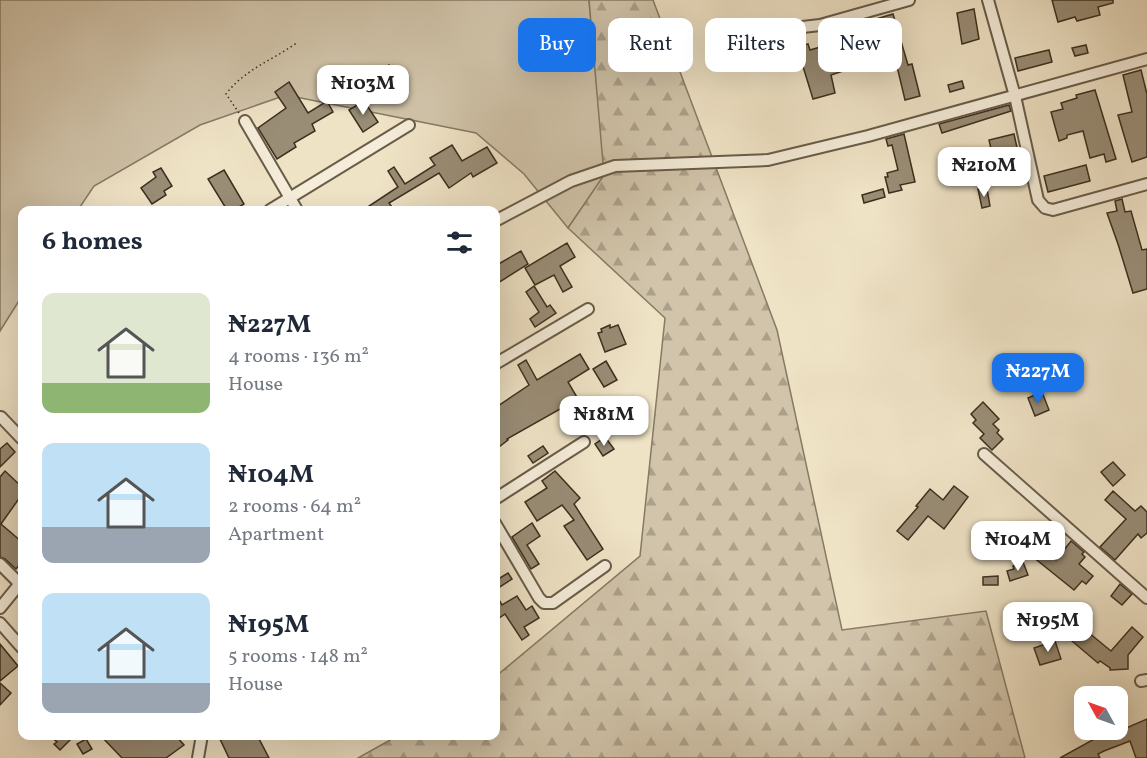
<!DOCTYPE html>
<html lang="en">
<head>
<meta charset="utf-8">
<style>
	:root { --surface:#fff; --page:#f2f2f3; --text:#1f2937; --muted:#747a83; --accent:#1a73e8 }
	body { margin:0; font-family:Vollkorn,serif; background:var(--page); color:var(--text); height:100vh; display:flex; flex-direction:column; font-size:22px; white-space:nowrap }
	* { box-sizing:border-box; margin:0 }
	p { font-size:20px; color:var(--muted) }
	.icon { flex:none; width:33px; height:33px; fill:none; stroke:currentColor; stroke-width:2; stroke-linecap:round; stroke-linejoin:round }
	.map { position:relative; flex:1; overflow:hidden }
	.panel { position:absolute; left:18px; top:206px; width:482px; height:534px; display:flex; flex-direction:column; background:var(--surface); border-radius:12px; box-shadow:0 6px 24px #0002 }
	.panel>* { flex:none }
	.guide { position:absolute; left:518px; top:18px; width:538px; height:54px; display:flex; gap:12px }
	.needle { width:39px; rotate:310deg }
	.tools { position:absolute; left:1074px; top:686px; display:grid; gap:12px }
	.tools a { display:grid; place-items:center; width:54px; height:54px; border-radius:12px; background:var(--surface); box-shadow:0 6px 24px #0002; font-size:30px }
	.price { position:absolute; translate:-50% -51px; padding:0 14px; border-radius:12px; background:#fff; color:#222; font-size:20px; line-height:39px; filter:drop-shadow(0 2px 3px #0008) }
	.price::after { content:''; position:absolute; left:50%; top:36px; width:18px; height:14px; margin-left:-9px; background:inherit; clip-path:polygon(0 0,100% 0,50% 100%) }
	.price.on { background:var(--accent); color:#fff }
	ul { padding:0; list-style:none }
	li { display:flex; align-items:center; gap:18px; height:150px; padding:0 24px }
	li span { display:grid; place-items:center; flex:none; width:168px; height:120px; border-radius:12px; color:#555 }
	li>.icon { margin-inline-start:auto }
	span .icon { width:72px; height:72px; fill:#fffc; stroke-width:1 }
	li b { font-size:26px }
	h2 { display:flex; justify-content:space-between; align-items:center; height:72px; padding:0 24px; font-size:26px }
	.chip { padding:0 21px; border-radius:12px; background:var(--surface); box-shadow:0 6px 24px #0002; font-size:21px; line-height:54px }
	.chip.on { background:var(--accent); color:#fff }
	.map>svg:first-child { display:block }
	.grass { fill:#d1c4aa; stroke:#867a64; stroke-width:1.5 }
	.forest { fill:url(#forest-firs); stroke:#867a64; stroke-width:1.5 }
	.building { fill:#998d76; stroke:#3c2f1f; stroke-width:1.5 }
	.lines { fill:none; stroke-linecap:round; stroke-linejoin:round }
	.street-casing { stroke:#695c49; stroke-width:14 }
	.path { stroke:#3c2f1f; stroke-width:1.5; stroke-dasharray:1.5 3; stroke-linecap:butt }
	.street { stroke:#f5edda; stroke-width:10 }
</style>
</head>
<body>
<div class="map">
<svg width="1147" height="758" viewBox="0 0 1147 758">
	<defs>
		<pattern id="forest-firs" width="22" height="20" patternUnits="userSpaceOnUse" patternTransform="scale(1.5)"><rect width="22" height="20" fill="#d1c4aa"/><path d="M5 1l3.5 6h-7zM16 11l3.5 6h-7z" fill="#aba08a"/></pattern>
	</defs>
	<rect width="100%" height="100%" fill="#efe3c6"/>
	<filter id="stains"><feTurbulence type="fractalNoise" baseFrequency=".00333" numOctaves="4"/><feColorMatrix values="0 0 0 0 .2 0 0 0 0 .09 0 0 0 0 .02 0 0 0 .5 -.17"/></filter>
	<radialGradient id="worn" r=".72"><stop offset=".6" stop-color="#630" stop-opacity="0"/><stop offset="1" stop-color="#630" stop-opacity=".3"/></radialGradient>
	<polygon class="grass" points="0,0 589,0 605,175 568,228 524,174 476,133 286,95 200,125 94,186 78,210 22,210 22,296 0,331"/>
	<polygon class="forest" points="589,0 653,0 777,330 842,630 986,611 1025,758 358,758 399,735 495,735 495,677 640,556 665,318 568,228 604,175"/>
	<g class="building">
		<polygon points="1052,0 1113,0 1113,3 1098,7 1100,15 1077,21 1075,17 1058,22"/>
		<polygon points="974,9 979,39 962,44 957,13"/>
		<polygon points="893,14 908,65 912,64 920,96 905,100 895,58 887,60 876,19"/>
		<polygon points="808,44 810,50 824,46 828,62 851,55 855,67 831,75 835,93 813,99 797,47"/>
		<polygon points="1086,45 1088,53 1075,56 1072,48"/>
		<polygon points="1049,50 1052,62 1018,71 1015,58"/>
		<polygon points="389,65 396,75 384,83 377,72"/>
		<polygon points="1141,70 1147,94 1147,157 1132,162 1118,115 1132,112 1123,75"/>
		<polygon points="365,79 369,92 360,96 355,82"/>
		<polygon points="962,81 964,88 950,92 948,85"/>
		<polygon points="289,82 308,113 327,101 333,112 312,124 315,131 294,143 296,147 277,159 258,128 286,108 275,92"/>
		<polygon points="1095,90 1116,159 1106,162 1104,154 1090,158 1083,131 1067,135 1067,138 1059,141 1051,112 1063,109 1061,103 1077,98 1076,95"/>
		<polygon points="364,101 378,122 363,132 349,110"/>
		<polygon points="1009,105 1011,111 942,133 939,124"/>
		<polygon points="904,134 915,182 900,185 902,190 889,193 885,177 888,177 887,173 898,170 892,145 888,146 886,139"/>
		<polygon points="1014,134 1018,152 993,157 989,140"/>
		<polygon points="452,145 462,161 487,147 497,163 473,177 471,173 449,188 439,173 389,203 394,210 363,210 398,187 388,171 394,167 405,184 435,165 430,158"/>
		<polygon points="1086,165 1090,181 1048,192 1044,176"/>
		<polygon points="161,168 172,186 164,191 166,195 152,204 141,188 156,177 153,172"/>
		<polygon points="224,170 244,204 234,210 227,210 208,179"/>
		<polygon points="883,189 885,197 864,203 862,195"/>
		<polygon points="978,189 987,189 990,206 982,208"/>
		<polygon points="1122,199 1125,212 1131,211 1142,250 1147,249 1147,289 1133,293 1118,244 1107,213 1117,211 1115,201"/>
		<polygon points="567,243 575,257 560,266 572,287 563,292 554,275 535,285 525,268"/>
		<polygon points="521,251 528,264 495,285 495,266"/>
		<polygon points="534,286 547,307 550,305 556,313 535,327 530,319 539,312 526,292"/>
		<polygon points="610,325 610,328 618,325 626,344 605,352 598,333 602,332 601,329"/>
		<polygon points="580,354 589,369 568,382 578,399 507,439 508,440 495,450 495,408 529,385 518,365 526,360 537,380"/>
		<polygon points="606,361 617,380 604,387 593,369"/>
		<polygon points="1042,392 1049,410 1035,416 1028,398"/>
		<polygon points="983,402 999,419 993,424 999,430 997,433 1003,439 992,450 980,438 984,434 973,423 976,420 971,414"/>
		<polygon points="605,437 614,449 603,456 595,444"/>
		<polygon points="7,443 15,452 0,467 0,449"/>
		<polygon points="543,446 548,453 533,463 528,456"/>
		<polygon points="1113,462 1125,475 1113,486 1101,472"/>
		<polygon points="5,471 22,487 22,504 18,500 1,524 22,542 22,562 16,569 5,559 0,557 0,477"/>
		<polygon points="555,471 580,498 574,504 603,549 587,560 564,526 574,520 562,505 537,521 525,502 547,488 542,481"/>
		<polygon points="954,486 968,497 944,529 928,516 908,540 897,531 918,507 916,506 930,489 943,500"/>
		<polygon points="1113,491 1135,511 1141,506 1147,512 1147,533 1141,538 1138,534 1115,560 1100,547 1126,519 1105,500"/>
		<polygon points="532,523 540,536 527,545 539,564 531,569 512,537"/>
		<polygon points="1071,541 1084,552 1082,554 1085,557 1079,564 1093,576 1086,584 1082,581 1074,590 1028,553 1036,543 1056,560"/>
		<polygon points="1023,562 1028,575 1010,581 1007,571 1014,569 1013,566"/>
		<polygon points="508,573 512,579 495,590 495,581"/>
		<polygon points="998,576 998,585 983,585 983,577"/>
		<polygon points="1120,584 1132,594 1122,605 1111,596"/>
		<polygon points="495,593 502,605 517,596 526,610 532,606 539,618 524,627 529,635 522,640 505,614 495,621"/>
		<polygon points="1132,627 1143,637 1128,655 1128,669 1110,670 1110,668 1100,661 1098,663 1072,641 1083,628 1111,651"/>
		<polygon points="1055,641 1061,659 1040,665 1034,648"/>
		<polygon points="0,644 18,666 0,681"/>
		<polygon points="0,683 11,693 0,705"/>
		<polygon points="1118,714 1124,729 1147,719 1147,758 1136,758 1130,741 1104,751 1098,754 1100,758 1060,758 1100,736 1098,729 1118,729"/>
		<polygon points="49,735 75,735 60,750 54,744 57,742"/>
		<polygon points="100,735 175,735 184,745 166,758 122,758"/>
		<polygon points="229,735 257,735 269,758 229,758 220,739"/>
		<polygon points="86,739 92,749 83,754 77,744"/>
	</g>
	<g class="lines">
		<defs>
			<g id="street">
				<polyline points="988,0 1015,96 1038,200 1045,208 1053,210 1147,184"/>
				<polyline points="794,28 820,25 909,0"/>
				<polyline points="245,121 297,210"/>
				<polyline points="270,210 409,125"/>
				<polyline points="495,221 571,181 615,166 768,160 868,136 1147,59"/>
				<polyline points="495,364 588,309"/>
				<polyline points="1,417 22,439"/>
				<polyline points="984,454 1147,598"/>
				<polyline points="495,499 584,442"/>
				<polyline points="495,523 539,598 544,603 553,603 605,566"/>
				<polyline points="0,564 20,584"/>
				<polyline points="0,608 22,581"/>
				<polyline points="0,623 22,648"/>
				<polyline points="1141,681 1147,680"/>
				<polyline points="198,758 202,735"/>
			</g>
		</defs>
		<use href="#street" class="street-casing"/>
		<path class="path" d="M239,113L226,94C245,69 273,60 298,42"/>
		<use href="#street" class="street"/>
	</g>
	<rect width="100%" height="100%" filter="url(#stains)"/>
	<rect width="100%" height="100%" fill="url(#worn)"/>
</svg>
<div class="tools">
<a><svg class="needle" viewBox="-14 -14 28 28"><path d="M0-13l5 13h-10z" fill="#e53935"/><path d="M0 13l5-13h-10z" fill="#747a83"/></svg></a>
</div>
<b class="price" style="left:363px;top:116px">₦103M</b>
<b class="price" style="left:984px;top:198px">₦210M</b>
<b class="price on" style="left:1038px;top:404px">₦227M</b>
<b class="price" style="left:604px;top:447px">₦181M</b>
<b class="price" style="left:1018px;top:572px">₦104M</b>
<b class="price" style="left:1048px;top:653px">₦195M</b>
<div class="guide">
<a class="chip on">Buy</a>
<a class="chip">Rent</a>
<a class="chip">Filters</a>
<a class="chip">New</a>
</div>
<section class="panel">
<h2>6 homes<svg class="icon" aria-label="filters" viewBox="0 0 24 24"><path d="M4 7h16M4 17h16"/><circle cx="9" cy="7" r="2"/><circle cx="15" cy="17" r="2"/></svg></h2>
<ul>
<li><span style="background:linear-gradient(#dfe7d0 75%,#8fb573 0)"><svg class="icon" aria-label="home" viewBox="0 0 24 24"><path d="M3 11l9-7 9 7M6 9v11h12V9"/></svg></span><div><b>₦227M</b><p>4 rooms · 136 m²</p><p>House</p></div></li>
<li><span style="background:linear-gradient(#bfe0f5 70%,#9aa5b1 0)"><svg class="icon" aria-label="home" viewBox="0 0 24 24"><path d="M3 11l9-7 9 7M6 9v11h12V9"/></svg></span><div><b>₦104M</b><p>2 rooms · 64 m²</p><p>Apartment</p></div></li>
<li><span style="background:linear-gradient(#bfe0f5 75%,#9aa5b1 0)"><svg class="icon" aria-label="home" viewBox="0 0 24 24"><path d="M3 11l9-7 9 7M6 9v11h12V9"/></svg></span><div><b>₦195M</b><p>5 rooms · 148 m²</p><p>House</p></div></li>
</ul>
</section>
</div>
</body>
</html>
